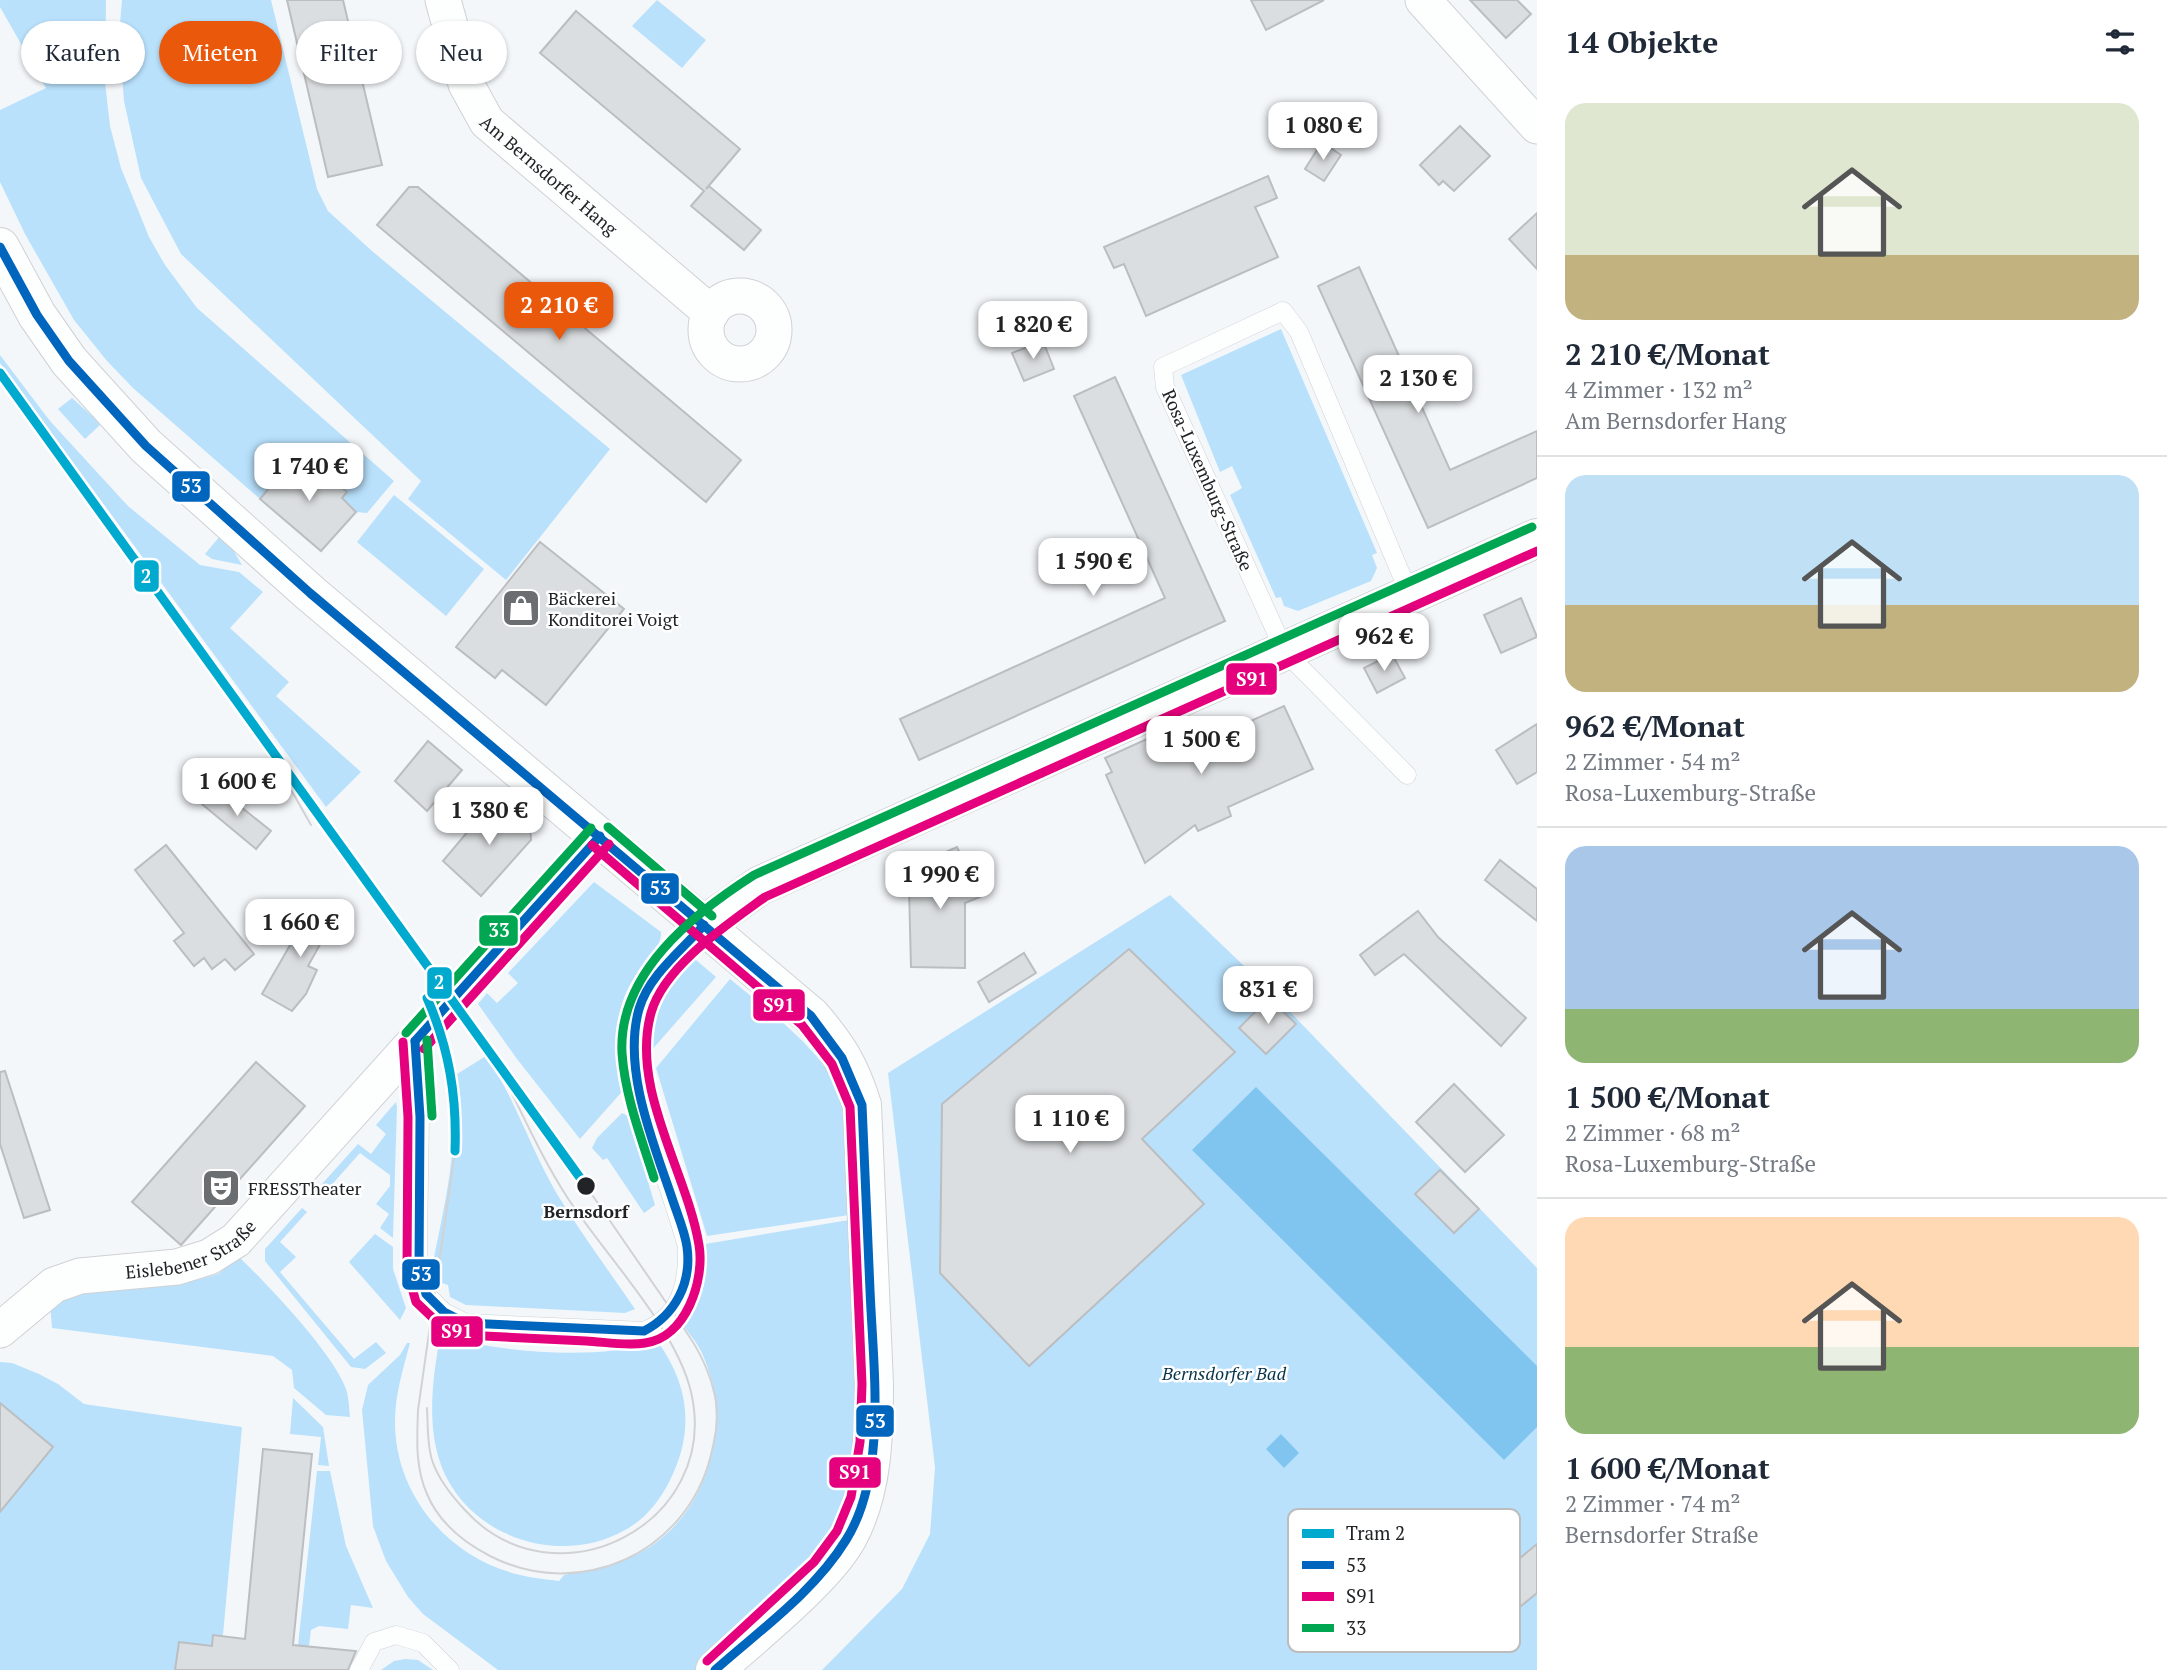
<!DOCTYPE html>
<html lang="de">
<head>
<meta charset="utf-8">
<style>
	:root { --surface:#fff; --page:#f6f6f7; --text:#1f2937; --muted:#747a83; --line:#e0e1e3; --accent:#ea580c }
	body { margin:0; font-family:"PT Serif",serif; background:var(--page); color:var(--text); height:100vh; display:flex; flex-direction:column; font-size:26px; white-space:nowrap }
	* { box-sizing:border-box; margin:0 }
	p { font-size:23px; color:var(--muted) }
	.icon { flex:none; width:38px; height:38px; fill:none; stroke:currentColor; stroke-width:2; stroke-linecap:round; stroke-linejoin:round }
	.map { position:relative; flex:1; overflow:hidden }
	.side { display:flex; flex-direction:column; background:var(--surface); width:630px }
	.side>* { flex:none }
	.banner { position:absolute; left:21px; top:21px; width:665px; height:63px; display:flex; gap:14px }
	.price { position:absolute; translate:-50% -60px; padding:0 16px; border-radius:14px; background:#fff; color:#222; font-size:23px; line-height:46px; filter:drop-shadow(0 2px 4px #0008) }
	.price::after { content:''; position:absolute; left:50%; top:42px; width:21px; height:16px; margin-left:-10px; background:inherit; clip-path:polygon(0 0,100% 0,50% 100%) }
	.price.selected { background:var(--accent); color:#fff }
	ul { padding:0; list-style:none }
	li { display:grid; align-content:center; gap:14px; height:371px; padding:0 28px }
	li+li { border-top:2px solid var(--line) }
	li span { display:grid; place-items:center; height:217px; border-radius:21px; color:#555 }
	li>.icon { margin-inline-start:auto }
	span .icon { width:126px; height:126px; fill:#fffc; stroke-width:1 }
	li b { font-size:30px }
	h2 { display:flex; justify-content:space-between; align-items:center; height:84px; padding:0 28px; font-size:30px }
	.tag { padding:0 24px; border-radius:32px; background:var(--surface); box-shadow:0 2px 5px #0004; font-size:24px; line-height:63px }
	.tag.selected { background:var(--accent); color:#fff }
	main { display:flex; flex:1; min-height:0 }
	.map>svg:first-child { display:block }
	.green { fill:#b9e1fc }
	.water { fill:#80c5ef }
	.building { fill:#dbdee0; stroke:#bbbec1; stroke-width:2 }
	.lines { fill:none; stroke-linecap:round; stroke-linejoin:round }
	.lane-casing { stroke:#cfd2d5; stroke-width:19 }
	.street-casing { stroke:#cfd2d5; stroke-width:37 }
	.secondary-casing { stroke:#cfd2d5; stroke-width:40 }
	.lane { stroke:#fdfefe; stroke-width:18 }
	.street { stroke:#fdfefe; stroke-width:35 }
	.secondary { stroke:#fdfefe; stroke-width:38 }
	.tram { stroke:#d1d2d4; stroke-width:2 }
	.bus-1-casing { stroke:#fff; stroke-width:14 }
	.bus-2-casing { stroke:#fff; stroke-width:14 }
	.bus-3-casing { stroke:#fff; stroke-width:14 }
	.bus-1 { stroke:#0065bd; stroke-width:9 }
	.bus-2 { stroke:#e5007d; stroke-width:9 }
	.bus-3 { stroke:#00a651; stroke-width:9 }
	.tram-1-casing { stroke:#fff; stroke-width:14 }
	.tram-1 { stroke:#00a9ce; stroke-width:9 }
	.stop-dot { fill:#212427; stroke:#fff; stroke-width:2.5 }
	.labels { text-anchor:middle; dominant-baseline:central; stroke-width:5; stroke-linejoin:round; paint-order:stroke }
	.street-label { font-size:18px; fill:#212427; stroke:#fff }
	.poi-label { font-size:18px; fill:#212427; stroke:#fff; text-anchor:start }
	.stop-label { font-size:18px; font-weight:bold; fill:#212427; stroke:#fff }
	.park-label { font-size:18px; font-style:italic; fill:#07334a; stroke:#fff }
	.key { fill:#fff; stroke:#bcbdbe; stroke-width:2 }
	.key-label { font-size:19px; fill:#212427 }
	.line-badge { stroke:#fff; stroke-width:2.5 }
	.badge-label { font-size:19px; text-anchor:middle; font-weight:bold; fill:#fff }
</style>
</head>
<body>
<main>
<div class="map">
<svg width="1537" height="1670" viewBox="0 0 1537 1670">
	<rect width="100%" height="100%" fill="#f4f7fa"/>
	<g class="green">
		<polygon points="0,0 106,0 105,82 110,126 121,168 149,237 165,265 197,308 394,481 367,513 356,512 342,498 347,491 314,464 308,470 294,458 260,499 133,388 107,361 74,320 25,234 0,182 0,110 46,88 0,7"/>
		<polygon points="122,0 271,0 317,189 328,211 372,251 610,449 506,580 408,499 421,481 181,254 141,178 124,101 119,36"/>
		<polygon points="657,0 706,40 682,68 632,26"/>
		<polygon points="1281,329 1377,553 1372,555 1377,568 1371,581 1298,611 1284,606 1281,597 1276,598 1230,495 1242,488 1232,466 1220,472 1181,375"/>
		<polygon points="0,355 50,421 128,506 200,565 239,572 263,592 230,628 289,682 276,696 361,772 326,807 0,363"/>
		<polygon points="72,398 101,424 85,439 58,409"/>
		<polygon points="394,495 484,569 446,616 357,542"/>
		<polygon points="220,536 229,543 242,565 212,559 205,554"/>
		<path d="M594,882L661,932C661,950 647,961 637,974C611,1009 617,1047 627,1086L580,1139L517,1059L478,1004L487,993L497,1003L518,983L508,973Z"/>
		<polygon points="1170,895 1266,987 1537,1268 1537,1670 822,1670 902,1589 930,1534 935,1467 888,1073"/>
		<path d="M689,960H696L716,977L650,1052C639,1016 660,983 689,960Z"/>
		<path d="M730,979C775,1016 829,1054 849,1111C856,1129 855,1191 856,1214L707,1236L656,1068Z"/>
		<path d="M486,1056C515,1098 531,1150 557,1194C581,1233 609,1271 635,1309L625,1313L466,1305L450,1297L448,1285L430,1279C441,1216 463,1143 449,1079Z"/>
		<polygon points="396,1102 397,1107 393,1238 380,1228 389,1214 376,1204 390,1186 390,1175 360,1153 327,1190 321,1185 358,1144 371,1154 386,1134 376,1125"/>
		<polygon points="622,1113 628,1116 655,1205 644,1213 607,1158 603,1160 592,1148 597,1138"/>
		<polygon points="302,1208 307,1212 280,1242 296,1257 280,1272 354,1359 376,1342 386,1353 365,1369 351,1367 265,1261 265,1249"/>
		<path d="M867,1217V1489L715,1670H498L423,1614L408,1597L386,1561L373,1526L362,1410L368,1385L400,1355L407,1343H410C403,1369 395,1395 395,1422C395,1494 447,1556 516,1574C530,1578 545,1579 559,1581L564,1575C594,1569 628,1563 654,1544C713,1502 732,1416 701,1351C694,1338 682,1325 673,1312L687,1247Z"/>
		<polygon points="375,1234 393,1247 393,1269 406,1308 400,1320 349,1262"/>
		<path d="M239,1257C268,1285 333,1353 346,1389C349,1398 349,1408 350,1417L326,1415L294,1388L292,1370L273,1356L52,1328L50,1304L70,1292L189,1282L218,1274Z"/>
		<path d="M440,1337C508,1352 590,1361 658,1342C682,1376 692,1411 681,1452C672,1482 655,1513 627,1529C559,1569 463,1536 439,1459C427,1420 433,1376 440,1337Z"/>
		<polygon points="0,1362 12,1363 39,1374 58,1384 84,1404 242,1427 223,1635 213,1635 212,1646 179,1642 175,1670 0,1670 0,1512 53,1447 2,1405 0,1407"/>
		<polygon points="293,1398 323,1427 329,1466 318,1465 321,1437 290,1434"/>
		<polygon points="317,1471 330,1471 346,1546 373,1608 351,1605 348,1629 319,1626 311,1630 309,1646 298,1645"/>
		<polygon points="405,1659 418,1660 433,1670 381,1670 394,1661"/>
	</g>
	<g class="water">
		<polygon points="1256,1087 1537,1366 1537,1427 1504,1460 1192,1150"/>
		<polygon points="1281,1434 1299,1453 1284,1468 1266,1449"/>
	</g>
	<g class="building">
		<polygon points="287,0 343,0 382,165 328,177"/>
		<polygon points="1251,0 1324,0 1266,30"/>
		<polygon points="1470,0 1517,0 1531,14 1506,38"/>
		<polygon points="576,11 740,149 706,189 709,186 761,230 744,250 691,206 704,191 540,53"/>
		<polygon points="1460,126 1490,156 1454,191 1443,181 1439,185 1420,165"/>
		<polygon points="1322,142 1341,155 1324,181 1305,169"/>
		<polygon points="1268,176 1277,198 1255,207 1278,257 1146,316 1124,264 1114,268 1104,247"/>
		<polygon points="409,187 418,187 741,460 706,502 377,225"/>
		<polygon points="1537,213 1537,269 1509,239"/>
		<polygon points="1359,267 1450,470 1537,431 1537,478 1428,528 1318,286"/>
		<polygon points="1043,341 1054,369 1024,381 1012,353"/>
		<polygon points="1115,377 1225,621 919,760 900,719 1165,598 1074,396"/>
		<polygon points="294,458 308,470 314,464 347,492 342,498 356,512 321,551 260,499"/>
		<polygon points="540,542 624,609 546,705 502,670 495,678 456,647"/>
		<polygon points="1521,598 1537,637 1501,653 1484,615"/>
		<polygon points="1392,654 1405,678 1377,693 1364,668"/>
		<polygon points="1284,706 1313,769 1228,807 1231,816 1198,831 1195,825 1145,863 1106,775 1112,772 1105,758 1189,720 1200,744"/>
		<polygon points="1537,724 1537,772 1517,784 1496,750"/>
		<polygon points="428,741 462,770 427,811 395,781"/>
		<polygon points="216,787 271,831 256,849 202,804"/>
		<polygon points="496,798 530,827 531,840 481,896 443,861"/>
		<polygon points="166,845 254,954 235,970 225,959 212,969 204,958 194,966 174,941 184,933 135,870"/>
		<polygon points="957,847 980,897 965,903 965,968 911,967 909,888 913,872 927,860"/>
		<polygon points="1500,860 1537,889 1537,921 1485,880"/>
		<polygon points="316,900 338,912 308,966 317,970 306,994 292,1011 262,994"/>
		<polygon points="1418,911 1438,937 1526,1018 1501,1046 1404,954 1375,975 1360,955"/>
		<polygon points="1129,949 1235,1052 1142,1139 1204,1204 1029,1366 940,1273 942,1104"/>
		<polygon points="1024,953 1036,973 989,1002 978,982"/>
		<polygon points="1269,998 1296,1024 1266,1054 1239,1028"/>
		<polygon points="256,1062 305,1106 181,1245 132,1202"/>
		<polygon points="5,1071 50,1210 24,1218 0,1144 0,1072"/>
		<polygon points="1454,1084 1504,1135 1465,1172 1416,1122"/>
		<polygon points="1440,1170 1479,1209 1454,1233 1415,1194"/>
		<polygon points="0,1403 53,1447 0,1512"/>
		<polygon points="263,1449 312,1454 293,1645 356,1651 348,1670 175,1670 179,1642 212,1646 213,1635 245,1639"/>
		<polygon points="1537,1544 1537,1593 1515,1611 1491,1582"/>
	</g>
	<g class="lines">
		<defs>
			<g id="lane">
				<polyline points="1407,775 1285,652 1165,387 1163,367 1283,311 1299,332 1409,593"/>
				<path d="M415,1041L420,1117L418,1241L419,1268L426,1294L444,1312L466,1323L644,1331C681,1316 688,1284 687,1247C670,1183 620,1071 639,1009C649,977 683,950 704,925"/>
				<polyline points="359,1670 374,1642 396,1635 423,1643 450,1670"/>
			</g>
			<g id="street">
				<path id="s1" d="M443,0L466,84L487,122L711,313"/>
				<polyline points="1423,0 1537,126"/>
				<circle cx="740" cy="330" r="34"/>
				<path id="s2" d="M0,1330L54,1285L80,1276L177,1267L209,1257L236,1240L600,836"/>
			</g>
			<g id="secondary">
				<path d="M0,247L37,315L69,361L146,446L310,593L811,1016C838,1047 850,1067 862,1105L874,1384C874,1435 873,1491 848,1537C826,1578 752,1636 715,1670"/>
				<polyline points="704,925 759,886 1537,538"/>
			</g>
		</defs>
		<use href="#lane" class="lane-casing"/>
		<use href="#street" class="street-casing"/>
		<use href="#secondary" class="secondary-casing"/>
		<use href="#lane" class="lane"/>
		<use href="#street" class="street"/>
		<use href="#secondary" class="secondary"/>
		<g class="tram">
			<polyline points="264,742 311,825"/>
			<path d="M455,1151L418,1410C417,1439 415,1467 427,1494C439,1523 463,1542 490,1556C580,1602 687,1553 711,1455C716,1434 720,1413 714,1392C705,1353 683,1328 661,1295C636,1259 611,1222 586,1186"/>
			<path d="M427,1408C428,1424 427,1444 432,1460C438,1479 451,1495 464,1509C554,1610 722,1524 691,1392C676,1328 606,1256 569,1200C542,1159 522,1113 500,1069"/>
		</g>
		<defs>
			<g id="bus-1">
				<path d="M0,247L37,315L69,361L146,446L310,593L811,1016L842,1058L862,1105C865,1167 867,1228 870,1290C873,1366 888,1473 846,1540C814,1592 760,1630 715,1670"/>
				<path d="M415,1041L420,1117L419,1268L426,1294L444,1312L466,1323L644,1331C675,1315 692,1283 687,1247C685,1232 678,1216 673,1201C654,1144 622,1070 639,1009C649,975 682,950 704,925"/>
				<polyline points="415,1041 600,836"/>
			</g>
			<g id="bus-2">
				<polyline points="592,845 802,1025 832,1064 850,1107 862,1384 860,1442 851,1497 837,1531 814,1562 707,1661"/>
				<path d="M403,1042L408,1117L407,1270L416,1302L437,1322L464,1335C505,1337 546,1339 586,1341C605,1342 626,1346 645,1343C686,1338 705,1280 699,1245C687,1172 630,1089 651,1013C664,966 728,924 765,897L1537,551"/>
				<polyline points="424,1049 609,844"/>
			</g>
			<g id="bus-3">
				<polyline points="608,827 712,916"/>
				<polyline points="406,1033 591,828"/>
				<polyline points="427,1040 432,1116"/>
				<path d="M654,1178C641,1137 625,1096 622,1053C618,973 693,914 754,875L1532,527"/>
			</g>
		</defs>
		<use href="#bus-1" class="bus-1-casing"/>
		<use href="#bus-2" class="bus-2-casing"/>
		<use href="#bus-3" class="bus-3-casing"/>
		<use href="#bus-1" class="bus-1"/>
		<use href="#bus-2" class="bus-2"/>
		<use href="#bus-3" class="bus-3"/>
		<defs>
			<g id="tram-1">
				<polyline points="0,373 586,1186"/>
				<path d="M427,998C449,1048 457,1096 455,1151"/>
			</g>
		</defs>
		<use href="#tram-1" class="tram-1-casing"/>
		<use href="#tram-1" class="tram-1"/>
	</g>
	<defs>
		<symbol id="shop-square" viewBox="-11 -11 22 22"><rect x="-9" y="-9" width="18" height="18" rx="4" fill="#6b6e71" stroke="#fff"/><path d="M-5-2.5h2.3a2.7 3.5 0 0 1 5.4 0H5L5.5 6h-11ZM-1.5-2.5h3a1.5 2.3 0 0 0-3 0Z" fill="#fff"/></symbol>
		<symbol id="theatre-square" viewBox="-11 -11 22 22"><rect x="-9" y="-9" width="18" height="18" rx="4" fill="#6b6e71" stroke="#fff"/><path d="M-5-5.5Q0-4 5-5.5V0Q5 5 0 6Q-5 5-5 0ZM-3.3-2.5H-1v1.5H-3.3ZM1-2.5H3.3v1.5H1ZM-2.8 1Q0 5.5 2.8 1Z" fill="#fff"/></symbol>
	</defs>
	<g fill-rule="evenodd">
		<use href="#shop-square" x="499" y="586" width="44" height="44"/>
		<use href="#theatre-square" x="199" y="1166" width="44" height="44"/>
	</g>
	<circle class="stop-dot" cx="586" cy="1186" r="10"/>
	<g class="labels">
		<g class="street-label">
			<text stroke="none"><textPath href="#s1" startOffset="212">Am Bernsdorfer Hang</textPath></text>
			<text transform="translate(1208 480) rotate(66)">Rosa-Luxemburg-Straße</text>
			<text stroke="none"><textPath href="#s2" startOffset="214">Eislebener Straße</textPath></text>
		</g>
		<g class="poi-label">
			<text x="548" y="598">Bäckerei<tspan x="548" dy="21">Konditorei Voigt</tspan></text>
			<text x="248" y="1188">FRESSTheater</text>
		</g>
		<g class="stop-label">
			<text x="586" y="1211">Bernsdorf</text>
		</g>
		<g class="park-label">
			<text x="1224" y="1373">Bernsdorfer Bad</text>
		</g>
	</g>
	<rect x="1288" y="1509" width="232" height="143" rx="10" class="key"/>
	<rect x="1302" y="1529" width="32" height="9" fill="#00a9ce"/>
	<rect x="1302" y="1561" width="32" height="8" fill="#0065bd"/>
	<rect x="1302" y="1592" width="32" height="9" fill="#e5007d"/>
	<rect x="1302" y="1624" width="32" height="8" fill="#00a651"/>
	<g class="key-label">
		<text x="1346" y="1540">Tram 2</text>
		<text x="1346" y="1572">53</text>
		<text x="1346" y="1603">S91</text>
		<text x="1346" y="1635">33</text>
	</g>
	<g class="line-badge">
		<rect x="171" y="470" width="40" height="33" rx="7" fill="#0065bd"/>
		<rect x="133" y="559" width="27" height="34" rx="7" fill="#00a9ce"/>
		<rect x="1225" y="662" width="53" height="34" rx="7" fill="#e5007d"/>
		<rect x="640" y="872" width="40" height="33" rx="7" fill="#0065bd"/>
		<rect x="478" y="914" width="41" height="33" rx="7" fill="#00a651"/>
		<rect x="426" y="966" width="27" height="34" rx="7" fill="#00a9ce"/>
		<rect x="752" y="988" width="54" height="34" rx="7" fill="#e5007d"/>
		<rect x="401" y="1258" width="40" height="33" rx="7" fill="#0065bd"/>
		<rect x="430" y="1315" width="54" height="33" rx="7" fill="#e5007d"/>
		<rect x="855" y="1404" width="40" height="34" rx="7" fill="#0065bd"/>
		<rect x="828" y="1456" width="54" height="33" rx="7" fill="#e5007d"/>
	</g>
	<g class="badge-label">
		<text x="191" y="493">53</text>
		<text x="146" y="583">2</text>
		<text x="1252" y="686">S91</text>
		<text x="660" y="895">53</text>
		<text x="499" y="937">33</text>
		<text x="439" y="989">2</text>
		<text x="779" y="1012">S91</text>
		<text x="421" y="1281">53</text>
		<text x="457" y="1338">S91</text>
		<text x="875" y="1428">53</text>
		<text x="855" y="1479">S91</text>
	</g>
</svg>
<b class="price" style="left:1323px;top:162px">1 080 €</b>
<b class="price selected" style="left:559px;top:342px">2 210 €</b>
<b class="price" style="left:1033px;top:361px">1 820 €</b>
<b class="price" style="left:1418px;top:415px">2 130 €</b>
<b class="price" style="left:309px;top:503px">1 740 €</b>
<b class="price" style="left:1093px;top:598px">1 590 €</b>
<b class="price" style="left:1384px;top:673px">962 €</b>
<b class="price" style="left:1201px;top:776px">1 500 €</b>
<b class="price" style="left:237px;top:818px">1 600 €</b>
<b class="price" style="left:489px;top:847px">1 380 €</b>
<b class="price" style="left:940px;top:911px">1 990 €</b>
<b class="price" style="left:300px;top:959px">1 660 €</b>
<b class="price" style="left:1268px;top:1026px">831 €</b>
<b class="price" style="left:1070px;top:1155px">1 110 €</b>
<div class="banner">
<a class="tag">Kaufen</a>
<a class="tag selected">Mieten</a>
<a class="tag">Filter</a>
<a class="tag">Neu</a>
</div>
</div>
<section class="side">
<h2>14 Objekte<svg class="icon" aria-label="filters" viewBox="0 0 24 24"><path d="M4 7h16M4 17h16"/><circle cx="9" cy="7" r="2"/><circle cx="15" cy="17" r="2"/></svg></h2>
<ul>
<li><span style="background:linear-gradient(#dfe7d0 70%,#c2b280 0)"><svg class="icon" aria-label="home" viewBox="0 0 24 24"><path d="M3 11l9-7 9 7M6 9v11h12V9"/></svg></span><div><b>2 210 €/Monat</b><p>4 Zimmer · 132 m²</p><p>Am Bernsdorfer Hang</p></div></li>
<li><span style="background:linear-gradient(#bfe0f5 60%,#c2b280 0)"><svg class="icon" aria-label="home" viewBox="0 0 24 24"><path d="M3 11l9-7 9 7M6 9v11h12V9"/></svg></span><div><b>962 €/Monat</b><p>2 Zimmer · 54 m²</p><p>Rosa-Luxemburg-Straße</p></div></li>
<li><span style="background:linear-gradient(#a9c7e8 75%,#8fb573 0)"><svg class="icon" aria-label="home" viewBox="0 0 24 24"><path d="M3 11l9-7 9 7M6 9v11h12V9"/></svg></span><div><b>1 500 €/Monat</b><p>2 Zimmer · 68 m²</p><p>Rosa-Luxemburg-Straße</p></div></li>
<li><span style="background:linear-gradient(#ffd9b3 60%,#8fb573 0)"><svg class="icon" aria-label="home" viewBox="0 0 24 24"><path d="M3 11l9-7 9 7M6 9v11h12V9"/></svg></span><div><b>1 600 €/Monat</b><p>2 Zimmer · 74 m²</p><p>Bernsdorfer Straße</p></div></li>
</ul>
</section>
</main>
</body>
</html>
